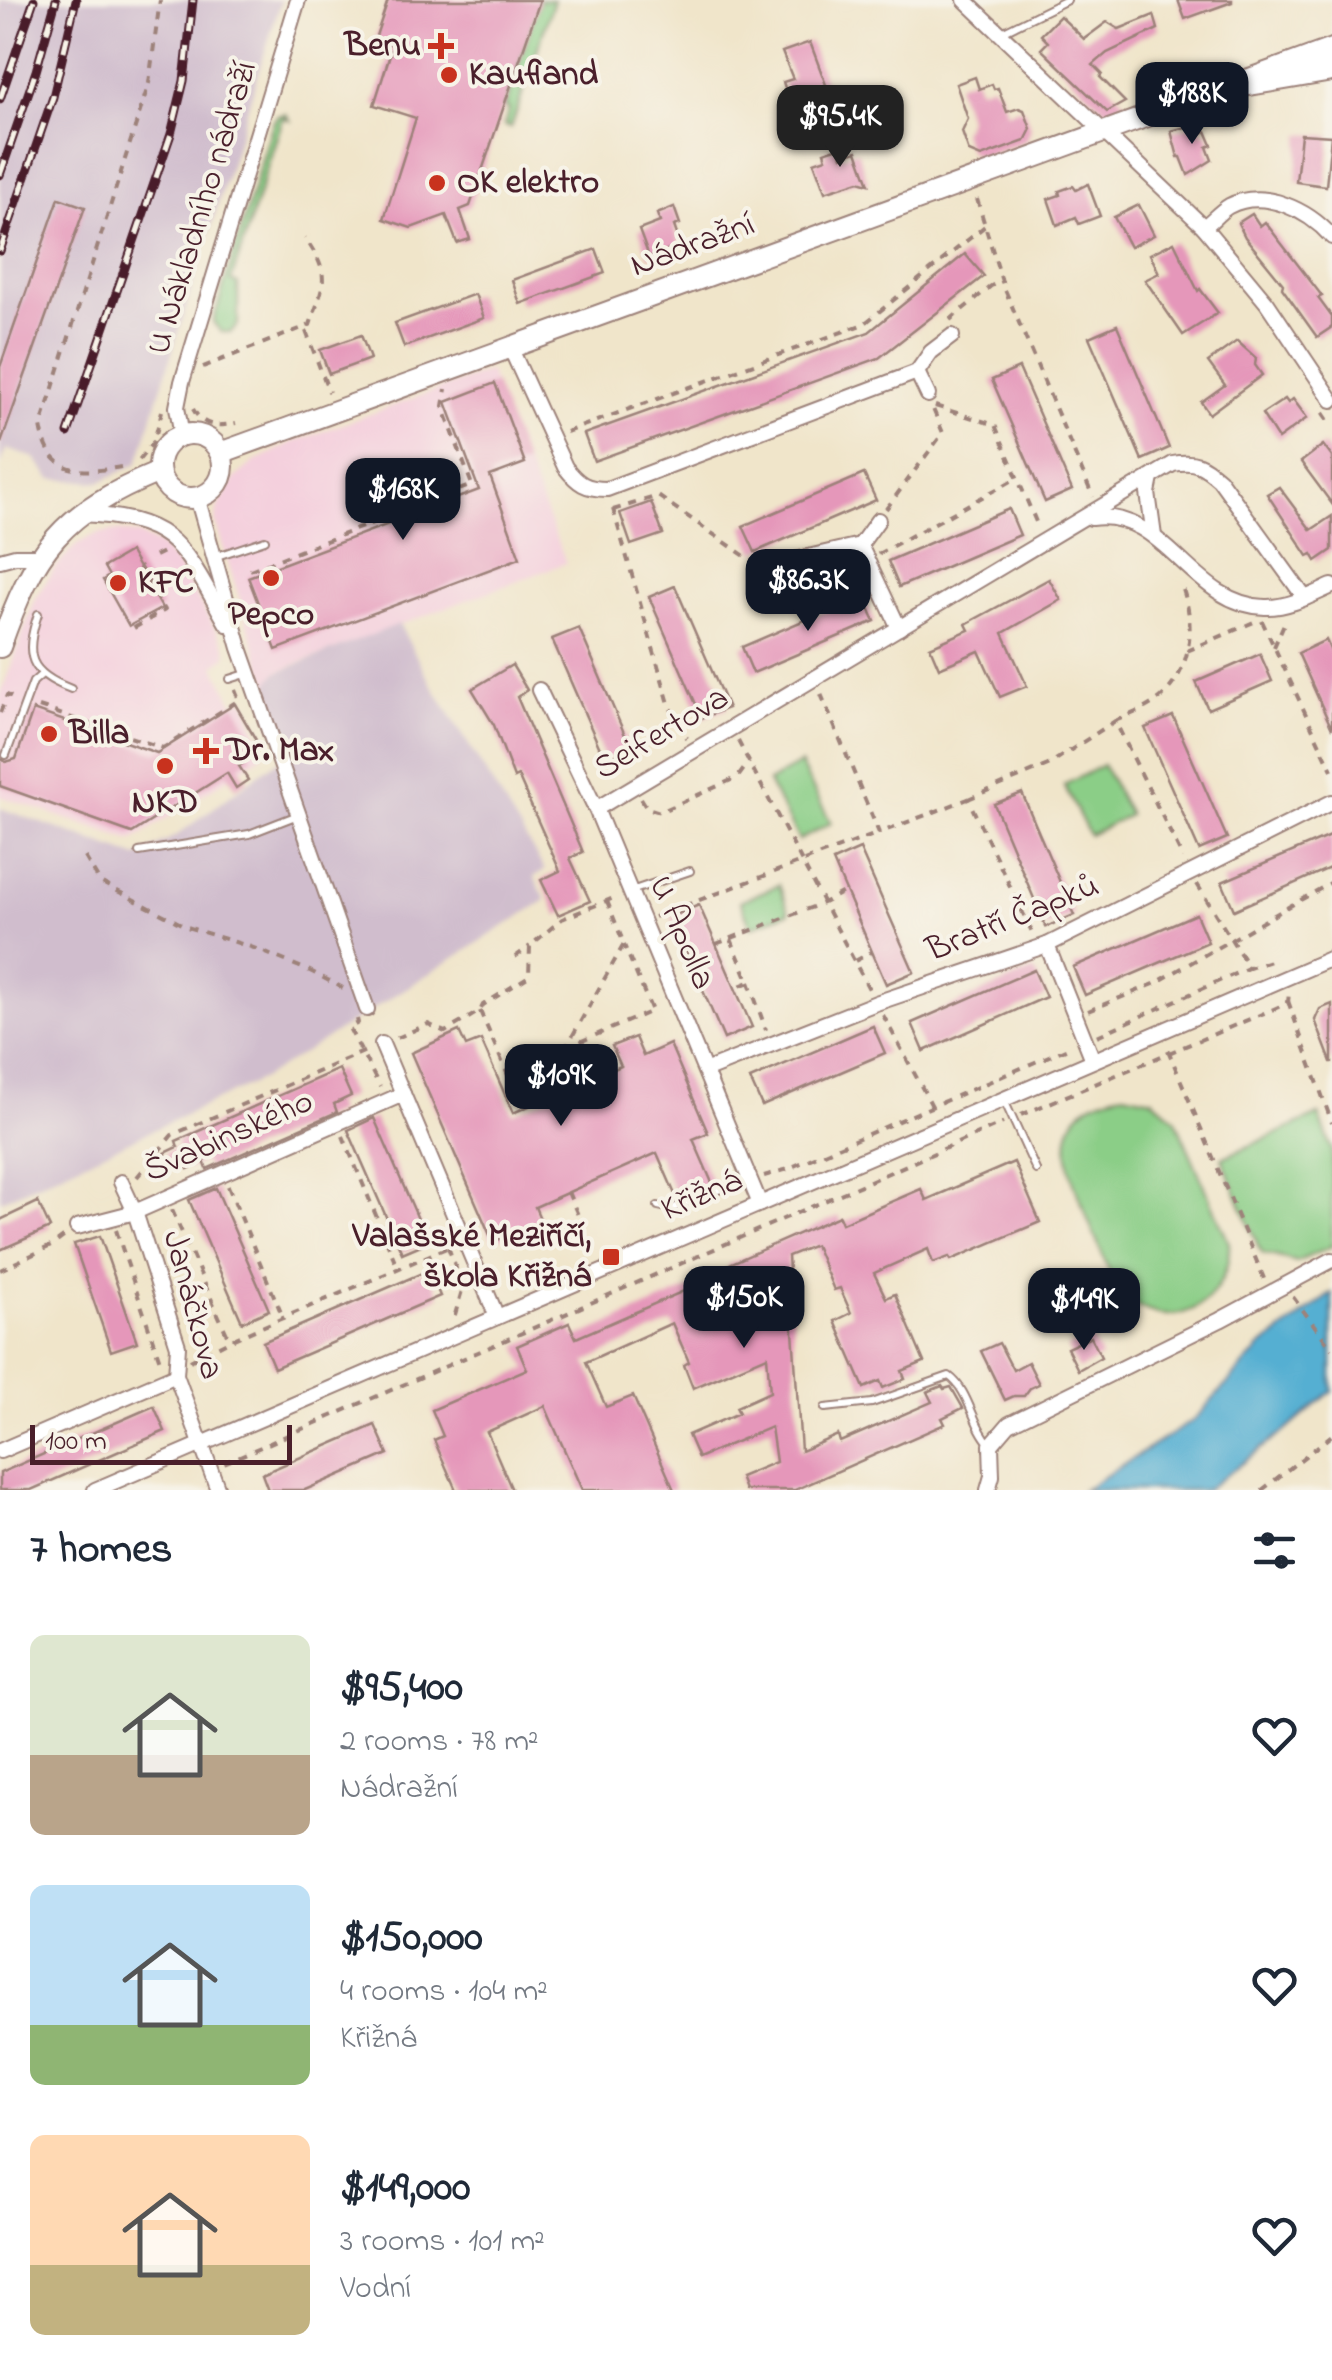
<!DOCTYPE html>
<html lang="en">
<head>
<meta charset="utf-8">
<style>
	:root { --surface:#fff; --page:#f2f2f3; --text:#1f2937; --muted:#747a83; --accent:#111827 }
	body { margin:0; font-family:"Indie Flower",sans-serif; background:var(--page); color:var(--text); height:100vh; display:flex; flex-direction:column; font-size:38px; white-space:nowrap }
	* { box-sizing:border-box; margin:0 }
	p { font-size:32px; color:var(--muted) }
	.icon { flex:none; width:55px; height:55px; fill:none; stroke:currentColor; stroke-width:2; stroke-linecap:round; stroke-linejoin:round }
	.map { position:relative; height:1490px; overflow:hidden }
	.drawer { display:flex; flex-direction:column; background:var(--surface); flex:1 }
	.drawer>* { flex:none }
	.scale { position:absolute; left:30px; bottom:25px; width:262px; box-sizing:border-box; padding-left:10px; border:5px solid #4a1f2b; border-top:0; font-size:28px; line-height:35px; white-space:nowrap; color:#4a1f2b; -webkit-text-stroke:8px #f7f3e8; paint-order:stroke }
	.price { position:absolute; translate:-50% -85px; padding:0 22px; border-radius:20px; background:var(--accent); color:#fff; font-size:32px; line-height:65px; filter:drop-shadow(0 2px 5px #0008) }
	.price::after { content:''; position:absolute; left:50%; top:60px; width:30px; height:22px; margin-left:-15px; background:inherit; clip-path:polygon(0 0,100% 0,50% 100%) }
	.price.selected { background:#222; color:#fff }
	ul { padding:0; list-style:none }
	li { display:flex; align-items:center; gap:30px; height:250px; padding:0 30px }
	li span { display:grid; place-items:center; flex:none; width:280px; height:200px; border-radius:15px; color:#555 }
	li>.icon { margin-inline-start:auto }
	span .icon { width:120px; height:120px; fill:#fffc; stroke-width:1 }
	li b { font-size:42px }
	h2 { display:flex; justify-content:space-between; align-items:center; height:120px; padding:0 30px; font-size:42px }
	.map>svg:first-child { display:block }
	.built { fill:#f4cfdd }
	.industrial { fill:#d0bdcd }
	.green { fill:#8bce87; stroke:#6a7659; stroke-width:2.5 }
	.water { fill:#54afd2; stroke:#4f677e; stroke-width:2.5 }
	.building { fill:#e597ba }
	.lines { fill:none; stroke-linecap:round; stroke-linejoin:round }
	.service-casing { stroke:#9d827a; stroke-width:10 }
	.minor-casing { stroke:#9d827a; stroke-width:18 }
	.secondary-casing { stroke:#9d827a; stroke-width:24 }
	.primary-casing { stroke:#9d827a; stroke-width:26 }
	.path { stroke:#9d827a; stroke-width:4; stroke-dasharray:8 8; stroke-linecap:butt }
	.service { stroke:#fff; stroke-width:6 }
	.minor { stroke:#fff; stroke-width:14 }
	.secondary { stroke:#fff; stroke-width:20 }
	.primary { stroke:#fff; stroke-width:22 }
	.rail-casing { stroke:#4a1f2b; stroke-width:9 }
	.rail { stroke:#f7f3e8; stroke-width:5; stroke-dasharray:15; stroke-linecap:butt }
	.poi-dot { fill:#c8321e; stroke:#f7f3e8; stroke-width:4 }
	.labels { text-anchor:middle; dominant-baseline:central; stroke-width:8; stroke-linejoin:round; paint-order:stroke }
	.poi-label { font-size:35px; font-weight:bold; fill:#4a1f2b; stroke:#f7f3e8; text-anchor:start }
	.street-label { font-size:35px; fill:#4a1f2b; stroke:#f7f3e8 }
</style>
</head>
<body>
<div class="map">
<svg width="1332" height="1490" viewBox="0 0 1332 1490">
	<rect width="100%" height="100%" fill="#f7f3e8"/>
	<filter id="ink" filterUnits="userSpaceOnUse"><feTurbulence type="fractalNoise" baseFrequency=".01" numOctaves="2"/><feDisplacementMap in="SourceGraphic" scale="20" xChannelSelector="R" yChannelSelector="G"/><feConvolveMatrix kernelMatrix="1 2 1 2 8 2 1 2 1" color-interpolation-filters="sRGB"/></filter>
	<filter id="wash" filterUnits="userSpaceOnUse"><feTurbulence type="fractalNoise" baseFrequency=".0048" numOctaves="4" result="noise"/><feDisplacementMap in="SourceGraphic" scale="40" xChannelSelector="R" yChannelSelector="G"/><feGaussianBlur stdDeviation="2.25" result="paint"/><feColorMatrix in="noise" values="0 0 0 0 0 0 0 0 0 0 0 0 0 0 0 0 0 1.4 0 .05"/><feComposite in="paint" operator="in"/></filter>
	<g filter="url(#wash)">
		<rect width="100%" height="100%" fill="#f0e5ca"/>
		<g class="built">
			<polygon points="489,371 566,563 296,664 276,673 268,688 215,522 218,506 235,478 254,462 293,442"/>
			<polygon points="118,531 139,535 160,545 179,567 226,647 227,656 215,666 234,704 244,699 247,704 264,754 132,841 0,796 0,696 35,599 54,569 77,544 98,533"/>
		</g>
		<g class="industrial">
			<polygon points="0,0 281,0 138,463 100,482 51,479 35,458 6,449 0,466"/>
			<polygon points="399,624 428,678 545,870 534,877 546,900 262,1079 0,1201 0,808 137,857 179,834 271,765 290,755 269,697 269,682 276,673"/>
		</g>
		<g class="green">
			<polygon points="539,0 554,0 511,128 504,126 509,109 505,107"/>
			<polygon points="286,114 290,120 283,118 231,281 238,284 238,324 231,332 221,332 213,322 273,123 277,116"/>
			<polygon points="800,764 831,823 799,840 768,782"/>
			<polygon points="1103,765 1129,815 1089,835 1064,785"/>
			<polygon points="779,885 789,912 751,927 740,901"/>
			<path d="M1124,1093L1153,1099L1175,1118L1229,1243C1232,1296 1178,1338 1131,1301C1111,1285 1104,1256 1094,1234C1072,1181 1035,1107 1124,1093Z"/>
			<polygon points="1319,1115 1332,1150 1332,1246 1297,1262 1261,1253 1222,1158"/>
		</g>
		<polygon class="water" points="1332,1293 1332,1391 1289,1428 1206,1490 1083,1490 1194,1420 1260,1348"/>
		<g id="blocks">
			<g class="building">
				<polygon points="388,0 540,0 470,206 460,210 470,239 457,243 446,215 411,228 384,219 416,118 374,105 393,45 375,39"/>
				<polygon points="1178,0 1232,0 1232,2 1185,19"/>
				<polygon points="1154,15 1158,29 1107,53 1093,65 1102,74 1100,77 1125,102 1107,112 1041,49 1048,42 1041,35 1060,16 1084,39 1107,22 1119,29"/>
				<polygon points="810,42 838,117 810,128 801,101 791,105 783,82 793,79 782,52"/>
				<polygon points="975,77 979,89 992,84 994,89 998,88 1007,112 1019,108 1024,110 1031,129 1025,141 981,157 969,152 962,132 968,119 956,84"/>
				<polygon points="1198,124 1202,133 1206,131 1212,145 1207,147 1212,160 1188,175 1181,157 1178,157 1171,131"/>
				<polygon points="1301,134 1331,136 1326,186 1296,182"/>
				<polygon points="839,147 842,156 857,151 869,184 859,181 825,192 814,162 826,158 824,152"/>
				<polygon points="1088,184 1100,216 1079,224 1076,217 1057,225 1048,199 1060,195 1059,191 1073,186 1076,190"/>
				<polygon points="59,198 85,207 0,446 0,367"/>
				<polygon points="1139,205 1154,235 1130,247 1114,217"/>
				<polygon points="674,207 680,224 674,226 681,246 649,257 639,230 660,222 657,214"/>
				<polygon points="1252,214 1260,226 1265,222 1322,296 1318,298 1332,317 1332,327 1317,337 1282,288 1283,284 1245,237 1238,223"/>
				<polygon points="1174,242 1198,291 1200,289 1218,313 1183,335 1145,280 1159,273 1150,254"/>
				<polygon points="596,249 605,273 520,304 512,280"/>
				<polygon points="965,254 984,276 879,358 594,461 584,434 869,332"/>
				<polygon points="475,294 484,318 404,347 395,323"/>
				<polygon points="1117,325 1169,448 1142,460 1089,337"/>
				<polygon points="361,335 370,359 329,374 320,350"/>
				<polygon points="1237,341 1256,358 1255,365 1262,375 1209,414 1201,402 1225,385 1208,362"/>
				<polygon points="1019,368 1072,490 1045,502 992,380"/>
				<polygon points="495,383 525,463 490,476 520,558 276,650 248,577 479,490 446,402"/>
				<polygon points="1285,399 1288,403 1293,399 1307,418 1278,439 1262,414"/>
				<polygon points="1323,445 1332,457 1332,504 1301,462"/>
				<polygon points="864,474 876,500 755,552 743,526"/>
				<polygon points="1279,487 1311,530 1332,516 1332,550 1316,561 1312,554 1308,556 1267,494"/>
				<polygon points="651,502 663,534 631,545 620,513"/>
				<polygon points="1009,509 1020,535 899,587 888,561"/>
				<polygon points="130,552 162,608 129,626 103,580 109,576 104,567"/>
				<polygon points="1049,579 1061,600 1003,633 1027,686 1000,697 979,651 939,668 930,647 969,630 966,624"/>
				<polygon points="675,586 728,708 702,718 649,597"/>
				<polygon points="863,595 875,621 753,673 742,647"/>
				<polygon points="579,628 631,749 605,760 552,639"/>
				<polygon points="1326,640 1332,654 1332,729 1298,653"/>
				<polygon points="1260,654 1272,681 1208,709 1196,682"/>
				<polygon points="512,665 527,690 517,697 583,852 570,858 590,901 558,915 541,880 560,871 518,776 514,778 494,725 472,689"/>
				<polygon points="235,704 256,740 246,748 252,757 239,766 248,780 236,788 227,773 132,833 0,786 0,758 6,762 16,759 33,710 157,753"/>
				<polygon points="1173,716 1227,838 1199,850 1145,728"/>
				<polygon points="1022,793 1074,915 1046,927 994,804"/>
				<polygon points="1332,835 1332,867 1234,910 1222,882"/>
				<polygon points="860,849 914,972 886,984 833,861"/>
				<polygon points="699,905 752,1027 724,1039 671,917"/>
				<polygon points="1196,914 1208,942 1085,995 1073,967"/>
				<polygon points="1034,970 1046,997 924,1051 912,1023"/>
				<polygon points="1332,1004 1332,1062 1331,1062 1315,1020 1320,1009"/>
				<polygon points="873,1026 885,1053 762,1106 750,1079"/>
				<polygon points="459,1031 466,1046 481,1040 513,1113 621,1066 612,1046 635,1037 643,1056 670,1044 708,1133 693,1139 713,1185 677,1199 657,1153 535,1207 541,1221 493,1242 411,1053"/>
				<polygon points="339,1069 351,1096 334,1104 337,1112 207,1169 204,1161 188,1169 185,1163 172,1169 165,1153 178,1147 176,1141"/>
				<polygon points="374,1118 428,1242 402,1253 348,1130"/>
				<polygon points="1014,1162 1040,1222 951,1260 949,1257 933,1263 928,1249 874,1273 886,1298 895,1294 924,1362 902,1371 905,1379 883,1388 880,1381 864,1388 835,1321 851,1313 840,1288 834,1290 815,1245 788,1256 801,1451 838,1435 840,1442 932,1402 927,1392 942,1386 944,1389 951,1387 963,1408 942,1418 945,1424 795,1490 745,1490 740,1477 776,1462 771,1427 698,1458 688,1435 739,1413 736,1407 770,1392 767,1356 693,1388 684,1365 689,1362 672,1323 586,1362 606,1407 633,1396 674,1490 582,1490 545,1406 487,1432 512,1490 456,1490 434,1440 443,1436 432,1410 527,1369 517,1346 569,1323 576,1338 730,1271 727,1265 839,1216 842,1223 921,1189 926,1200"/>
				<polygon points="216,1188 269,1310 242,1322 189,1200"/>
				<polygon points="38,1202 50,1228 0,1250 0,1220"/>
				<polygon points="100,1236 137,1342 111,1351 74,1244"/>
				<polygon points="429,1270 440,1296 274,1368 263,1342"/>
				<polygon points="1091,1337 1101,1357 1078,1370 1067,1348"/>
				<polygon points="999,1343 1013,1370 1028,1362 1039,1384 1030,1388 1024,1396 1014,1396 1005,1400 981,1351"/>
				<polygon points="154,1406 165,1431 31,1490 0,1490 0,1473"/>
				<polygon points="375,1425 388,1454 305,1490 268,1490 262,1474"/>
			</g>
		</g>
	</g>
	<g filter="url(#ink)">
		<use href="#blocks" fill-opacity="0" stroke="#9d827a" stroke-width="2.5"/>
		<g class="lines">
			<defs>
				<g id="service">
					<polyline points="1002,32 1067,0"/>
					<polyline points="214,557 265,540"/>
					<path d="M38,614C24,656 29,673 71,689"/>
					<polyline points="230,679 249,673"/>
					<polyline points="6,755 33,682 41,675"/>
					<polyline points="139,852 249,834 298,815"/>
					<polyline points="631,891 690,871"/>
					<polyline points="1004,1100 1036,1170"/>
					<polyline points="658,1206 671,1209 748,1178"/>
					<path d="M825,1408L872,1403L949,1376C970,1391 972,1425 990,1444"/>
				</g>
				<g id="minor">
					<polyline points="965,0 1204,227 1267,303 1332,400"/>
					<path d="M1204,227C1212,221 1220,211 1229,206C1264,188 1308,210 1332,237"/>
					<path d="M510,347L565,467C578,484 586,489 607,489L917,372L931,352L952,336"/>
					<polyline points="917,372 928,395"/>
					<polyline points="182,436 177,407 182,382 298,0"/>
					<polyline points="1151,478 1148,493 1154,536"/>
					<polyline points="197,497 240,648 367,1009"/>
					<path d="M81,514C177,518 183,547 227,624"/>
					<path d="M1091,518C1165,507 1191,605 1265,607C1288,608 1312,595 1332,586"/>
					<polyline points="860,545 899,628"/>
					<polyline points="0,560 15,556 40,556"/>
					<polyline points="782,563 860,545 878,520"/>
					<polyline points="539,690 596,809 760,1204"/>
					<path d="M596,809L1173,464C1195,460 1203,465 1219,479L1305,598"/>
					<polyline points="1047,945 1093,1060"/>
					<polyline points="382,1044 497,1317"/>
					<polyline points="707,1070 876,1003 1047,945 1332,802"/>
					<polyline points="121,1182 135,1212 178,1346 176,1375 218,1490"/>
					<polyline points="77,1227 135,1212 403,1094"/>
					<polyline points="0,1451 176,1375"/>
					<polyline points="95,1490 1332,958"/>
					<polyline points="988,1490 992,1476 991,1445 1009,1424 1220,1320 1332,1260"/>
				</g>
				<g id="secondary">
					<circle cx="191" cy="466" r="32"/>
					<polyline points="220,453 1332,49"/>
					<path d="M0,647C34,549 62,512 159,472"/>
				</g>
				<polyline id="primary" points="1237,86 1332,70"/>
			</defs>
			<use href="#service" class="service-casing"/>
			<use href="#minor" class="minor-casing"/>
			<use href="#secondary" class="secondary-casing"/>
			<use href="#primary" class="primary-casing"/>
			<g class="path">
				<polyline points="977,199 1003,285 1093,497"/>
				<polyline points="950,320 991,286 1002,281"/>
				<polyline points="306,331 329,392"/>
				<path d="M203,367L310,325C324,283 332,277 305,238"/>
				<polyline points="935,406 995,425 1039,529"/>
				<path d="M193,409C203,427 217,427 236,423"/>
				<polyline points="1323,413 1332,426"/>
				<polyline points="566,432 864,324 985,226"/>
				<polyline points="139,460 154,441 162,411"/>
				<path d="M121,467C80,474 49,475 41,426L149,83L160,0"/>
				<polyline points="613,509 670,707 687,738"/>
				<polyline points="886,509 943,433 933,409"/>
				<polyline points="613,510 658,496 771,574"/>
				<polyline points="878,554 1017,478"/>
				<polyline points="155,556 165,551"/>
				<polyline points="250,570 472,485 443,406 446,389"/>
				<polyline points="779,579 807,596 857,577"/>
				<polyline points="1262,621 1332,770"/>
				<polyline points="134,628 165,610 139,566"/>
				<polyline points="1274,647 1286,619"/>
				<polyline points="1187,651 1256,621"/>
				<polyline points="821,694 879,833 968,799 1033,934"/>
				<polyline points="39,707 163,748 239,700 235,690"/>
				<polyline points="0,713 7,695 16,699"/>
				<path d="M1115,721C1134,713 1155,706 1169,689C1194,660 1194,617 1181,584"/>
				<polyline points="738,741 869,989"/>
				<polyline points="641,798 647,808 660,812 738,777 749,762"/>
				<polyline points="968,799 1048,765 1115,721 1183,858"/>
				<polyline points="85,857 100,882 187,927 251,947 310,971 343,988"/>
				<polyline points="1197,884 1249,968 1270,961 1273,965"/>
				<polyline points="654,917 879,833"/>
				<polyline points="731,939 749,982 735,988"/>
				<polyline points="716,944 823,903 845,891"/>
				<polyline points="515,957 530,946"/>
				<polyline points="855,961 872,952"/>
				<polyline points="749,982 766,1030"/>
				<polyline points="1288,1001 1332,1123"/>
				<polyline points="480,1011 521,1105 537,1099 624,944 607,901"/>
				<polyline points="1088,1011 1154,984 1332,882"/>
				<polyline points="883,1015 933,1108"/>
				<polyline points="357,1019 358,1023 349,1028 380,1087"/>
				<polyline points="1097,1036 1248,968"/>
				<polyline points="397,1038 428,1024 445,1032 480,1011 483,1005 529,976 530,946 562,919 616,897"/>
				<polyline points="1168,1050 1265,1281"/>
				<polyline points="507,1073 652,1011 624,945"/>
				<polyline points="1021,1115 1288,1003 1289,992"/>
				<polyline points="343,1136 397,1266"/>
				<polyline points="794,1166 1070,1047"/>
				<polyline points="764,1176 795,1167"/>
				<polyline points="137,1177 172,1135 370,1049"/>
				<polyline points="228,1186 282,1315"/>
				<polyline points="568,1192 587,1236"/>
				<polyline points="172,1210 229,1339"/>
				<polyline points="116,1230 161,1364"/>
				<polyline points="448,1247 463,1287 454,1318"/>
				<polyline points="0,1270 53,1245 66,1235"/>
				<polyline points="1293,1297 1332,1349"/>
				<polyline points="190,1361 229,1341 451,1246"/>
				<polyline points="224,1463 1003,1123"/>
				<polyline points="1262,1490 1332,1435"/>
			</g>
			<use href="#service" class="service"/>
			<use href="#minor" class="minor"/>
			<use href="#secondary" class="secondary"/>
			<use href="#primary" class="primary"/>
			<defs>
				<g id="rail">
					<polyline points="0,99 34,0"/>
					<polyline points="0,175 36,71 56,0"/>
					<polyline points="0,251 53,97 76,0"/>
					<polyline points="68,433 171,134 184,81 193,0"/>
				</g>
			</defs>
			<use href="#rail" class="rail-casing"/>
			<use href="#rail" class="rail"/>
		</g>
	</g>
	<g class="poi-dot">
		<path d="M436 31h10v10h10v10h-10v10h-10v-10h-10v-10h10z"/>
		<circle cx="449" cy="75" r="10"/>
		<circle cx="437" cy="183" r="10"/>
		<circle cx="271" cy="578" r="10"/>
		<circle cx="118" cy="583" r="10"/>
		<circle cx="49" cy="734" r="10"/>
		<path d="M201 736h10v10h10v10h-10v10h-10v-10h-10v-10h10z"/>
		<circle cx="165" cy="766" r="10"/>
		<rect x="601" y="1247" width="20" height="20" rx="5"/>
	</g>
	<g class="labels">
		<g class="poi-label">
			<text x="421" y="46" text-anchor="end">Benu</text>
			<text x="469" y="75">Kaufland</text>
			<text x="457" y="183">OK elektro</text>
			<text x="138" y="583">KFC</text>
			<text x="271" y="615" text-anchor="middle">Pepco</text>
			<text x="69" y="734">Billa</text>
			<text x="226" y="751">Dr. Max</text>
			<text x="165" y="803" text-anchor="middle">NKD</text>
			<text x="591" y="1237" text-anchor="end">Valašské Meziříčí,<tspan x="591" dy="40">škola Křižná</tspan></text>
		</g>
		<g class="street-label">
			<text transform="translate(203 208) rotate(-73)">U Nákladního nádraží</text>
			<text transform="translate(693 246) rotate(-20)">Nádražní</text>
			<text transform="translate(662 734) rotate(-31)">Seifertova</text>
			<text transform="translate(1013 919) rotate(-22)">Bratří Čapků</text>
			<text transform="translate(681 933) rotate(67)">U Apolla</text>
			<text transform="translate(229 1137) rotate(-24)">Švabinského</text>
			<text transform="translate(702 1196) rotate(-23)">Křižná</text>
			<text transform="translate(192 1305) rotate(75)">Janáčkova</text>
		</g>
	</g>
</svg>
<div class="scale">100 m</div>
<b class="price" style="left:1192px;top:147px">$188K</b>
<b class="price selected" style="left:840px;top:170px">$95.4K</b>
<b class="price" style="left:403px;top:543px">$168K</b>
<b class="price" style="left:808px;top:634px">$86.3K</b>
<b class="price" style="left:561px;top:1129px">$109K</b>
<b class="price" style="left:744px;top:1351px">$150K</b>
<b class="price" style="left:1084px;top:1353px">$149K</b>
</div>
<section class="drawer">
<h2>7 homes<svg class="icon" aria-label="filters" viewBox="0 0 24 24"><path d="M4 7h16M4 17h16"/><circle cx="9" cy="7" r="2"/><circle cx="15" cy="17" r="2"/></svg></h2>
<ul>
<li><span style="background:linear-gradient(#dfe7d0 60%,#b9a48a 0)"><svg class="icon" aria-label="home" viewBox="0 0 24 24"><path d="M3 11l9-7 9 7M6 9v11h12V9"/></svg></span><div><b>$95,400</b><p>2 rooms · 78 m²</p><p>Nádražní</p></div><svg class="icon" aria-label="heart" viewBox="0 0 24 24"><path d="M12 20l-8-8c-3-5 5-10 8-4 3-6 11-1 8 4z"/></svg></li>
<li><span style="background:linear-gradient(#bfe0f5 70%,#8fb573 0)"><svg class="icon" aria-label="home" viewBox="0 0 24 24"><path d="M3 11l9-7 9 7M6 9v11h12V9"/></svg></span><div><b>$150,000</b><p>4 rooms · 104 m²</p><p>Křižná</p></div><svg class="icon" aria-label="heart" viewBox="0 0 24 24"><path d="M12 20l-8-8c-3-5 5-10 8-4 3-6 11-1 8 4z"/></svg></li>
<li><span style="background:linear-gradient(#ffd9b3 65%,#c2b280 0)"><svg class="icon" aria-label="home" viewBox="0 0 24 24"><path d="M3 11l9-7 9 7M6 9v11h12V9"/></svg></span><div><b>$149,000</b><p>3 rooms · 101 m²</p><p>Vodní</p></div><svg class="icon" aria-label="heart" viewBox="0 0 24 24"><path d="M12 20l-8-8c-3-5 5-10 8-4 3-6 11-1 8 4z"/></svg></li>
</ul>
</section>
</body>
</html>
